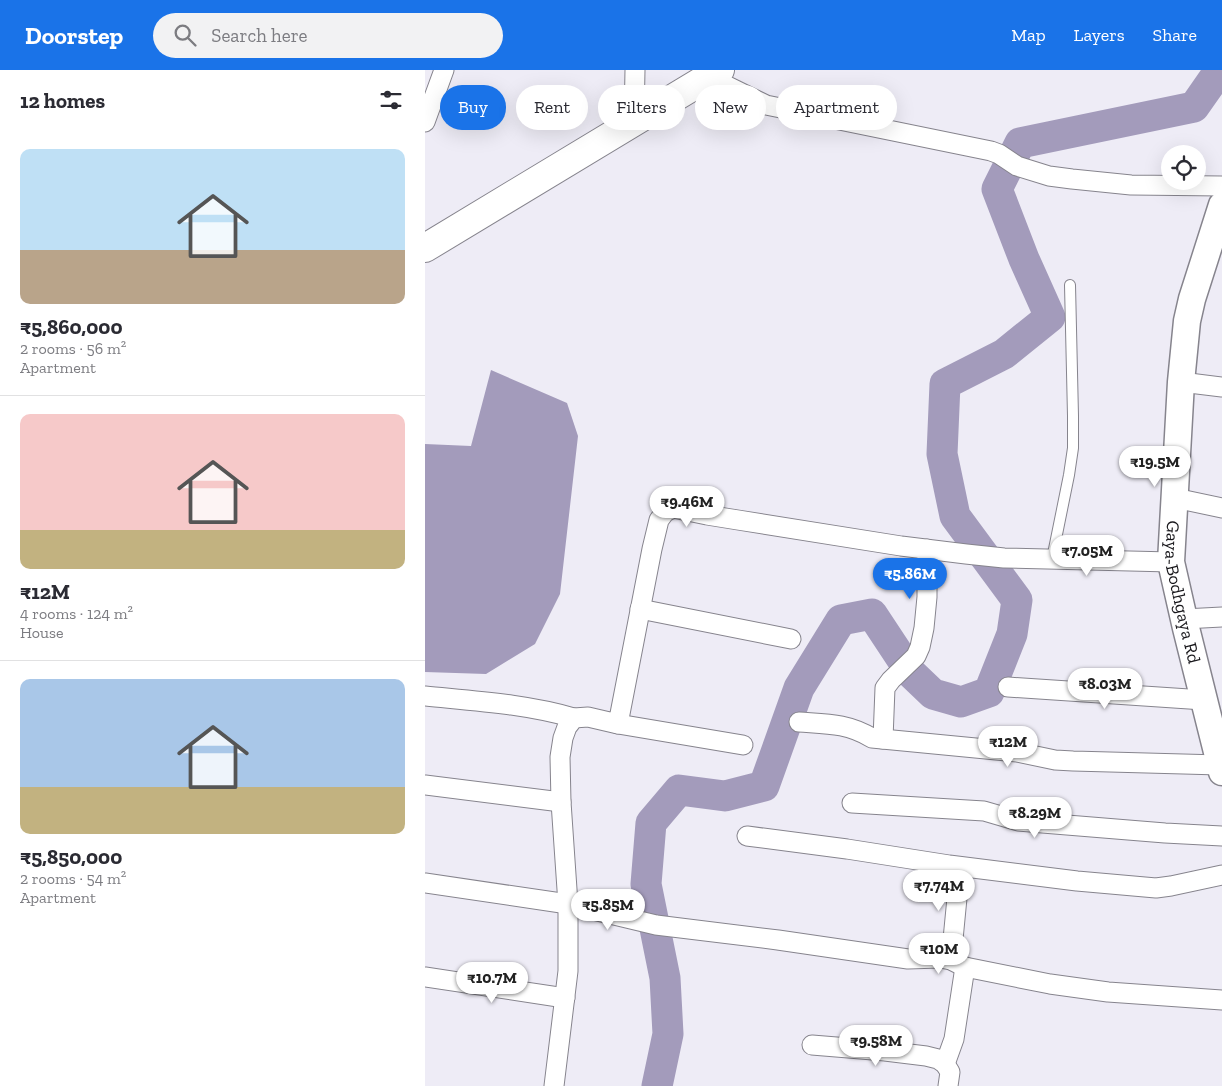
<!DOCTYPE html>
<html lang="en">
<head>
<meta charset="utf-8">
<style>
	:root { --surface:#fff; --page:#f2f2f3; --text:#2b2b33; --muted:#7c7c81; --line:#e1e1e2; --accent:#1a73e8 }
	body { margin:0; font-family:"Zilla Slab",serif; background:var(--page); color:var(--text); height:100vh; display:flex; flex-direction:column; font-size:19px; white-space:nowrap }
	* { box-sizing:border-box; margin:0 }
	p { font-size:16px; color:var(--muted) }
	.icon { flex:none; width:28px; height:28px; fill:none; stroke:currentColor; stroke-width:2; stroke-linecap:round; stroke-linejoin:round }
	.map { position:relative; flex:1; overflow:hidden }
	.panel { display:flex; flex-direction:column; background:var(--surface); width:425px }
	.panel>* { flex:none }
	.banner { position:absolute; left:15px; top:15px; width:475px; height:45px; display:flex; gap:10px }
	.tools { position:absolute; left:736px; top:75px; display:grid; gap:10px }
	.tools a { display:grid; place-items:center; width:45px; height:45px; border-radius:50%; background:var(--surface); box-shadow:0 5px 20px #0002; font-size:25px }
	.price { position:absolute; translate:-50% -42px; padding:0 11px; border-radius:18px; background:#fff; color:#222; font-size:16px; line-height:32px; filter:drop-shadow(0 1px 2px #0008) }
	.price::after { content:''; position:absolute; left:50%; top:30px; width:15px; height:11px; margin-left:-8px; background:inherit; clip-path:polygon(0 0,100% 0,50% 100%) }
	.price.active { background:var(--accent); color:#fff }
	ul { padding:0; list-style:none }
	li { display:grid; align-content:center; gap:10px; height:265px; padding:0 20px }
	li+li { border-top:1px solid var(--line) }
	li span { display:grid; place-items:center; height:155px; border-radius:10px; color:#555 }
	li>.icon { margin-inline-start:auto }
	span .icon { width:90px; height:90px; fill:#fffc; stroke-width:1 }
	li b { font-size:21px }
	h2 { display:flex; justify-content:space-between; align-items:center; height:60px; padding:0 20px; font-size:21px }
	.chip { padding:0 18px; border-radius:22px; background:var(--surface); box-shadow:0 5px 20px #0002; font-size:18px; line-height:45px }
	.chip.active { background:var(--accent); color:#fff }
	header { display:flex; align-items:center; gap:30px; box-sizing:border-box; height:70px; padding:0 25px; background:var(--accent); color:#fff }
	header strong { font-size:24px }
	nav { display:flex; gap:28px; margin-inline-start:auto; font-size:18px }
	.search { width:350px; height:45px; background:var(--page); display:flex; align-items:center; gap:12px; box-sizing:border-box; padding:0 18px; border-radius:28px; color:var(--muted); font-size:19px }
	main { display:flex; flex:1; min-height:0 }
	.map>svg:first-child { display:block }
	.water { fill:#a39bbb }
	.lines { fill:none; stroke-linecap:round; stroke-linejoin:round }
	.river { stroke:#a39bbb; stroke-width:31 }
	.lane-casing { stroke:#86848d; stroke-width:12 }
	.street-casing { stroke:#86848d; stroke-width:21 }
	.secondary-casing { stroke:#86848d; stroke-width:29 }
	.primary-casing { stroke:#86848d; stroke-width:30 }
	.lane { stroke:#fff; stroke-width:10 }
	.street { stroke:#fff; stroke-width:19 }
	.secondary { stroke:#fff; stroke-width:26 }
	.primary { stroke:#fff; stroke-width:28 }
	.labels { text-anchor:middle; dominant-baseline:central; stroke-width:4; stroke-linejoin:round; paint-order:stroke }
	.street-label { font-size:18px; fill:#17161a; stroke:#eeecf6 }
</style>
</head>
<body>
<header>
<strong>Doorstep</strong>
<div class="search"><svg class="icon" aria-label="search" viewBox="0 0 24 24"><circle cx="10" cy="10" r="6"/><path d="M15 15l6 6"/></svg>Search here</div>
<nav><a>Map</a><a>Layers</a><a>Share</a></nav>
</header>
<main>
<section class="panel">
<h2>12 homes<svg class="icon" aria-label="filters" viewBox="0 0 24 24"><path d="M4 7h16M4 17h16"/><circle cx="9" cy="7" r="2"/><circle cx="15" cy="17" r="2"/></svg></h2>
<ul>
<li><span style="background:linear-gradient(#bfe0f5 65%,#b9a48a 0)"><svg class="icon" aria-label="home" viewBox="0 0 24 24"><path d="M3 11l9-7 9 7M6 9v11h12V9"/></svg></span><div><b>₹5,860,000</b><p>2 rooms · 56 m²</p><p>Apartment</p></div></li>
<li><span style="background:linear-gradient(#f6c9c9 75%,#c2b280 0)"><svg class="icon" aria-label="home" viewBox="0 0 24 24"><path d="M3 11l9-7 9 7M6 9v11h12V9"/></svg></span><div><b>₹12M</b><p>4 rooms · 124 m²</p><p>House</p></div></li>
<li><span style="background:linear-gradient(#a9c7e8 70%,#c2b280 0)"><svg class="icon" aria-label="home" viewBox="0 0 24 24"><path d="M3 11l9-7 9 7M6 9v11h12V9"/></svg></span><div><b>₹5,850,000</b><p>2 rooms · 54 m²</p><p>Apartment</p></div></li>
</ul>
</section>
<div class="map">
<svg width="797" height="1016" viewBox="0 0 797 1016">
	<rect width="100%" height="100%" fill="#eeecf6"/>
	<polygon class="water" points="66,300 142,333 153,366 135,524 110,574 61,604 0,602 0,374 46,376"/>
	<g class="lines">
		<polyline class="river" points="232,1016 243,964 240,908 221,814 226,753 254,720 300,726 339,716 374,618 416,550 447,544 486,603 508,624 536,632 564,622 587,564 592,530 530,446 517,384 520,314 579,284 625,247 599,189 572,119 595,73 769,37 792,4 793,0"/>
		<defs>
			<polyline id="lane" points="627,489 644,405 648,378 648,346 645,215"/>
			<g id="street">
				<polyline points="284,7 341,35 566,81 574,84 592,96 624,106 647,109 706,115 797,116"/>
				<polyline points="209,51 210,0"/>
				<polyline points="0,52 19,0"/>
				<polyline points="756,312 797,317"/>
				<polyline points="750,428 797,438"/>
				<polyline points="215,539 366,569"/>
				<polyline points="759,549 797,547"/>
				<polyline points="583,617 779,630"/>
				<path d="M0,626C50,631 101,634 149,648"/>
				<path d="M374,652C402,654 422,653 447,668L592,682L630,690L648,691L795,695"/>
				<polyline points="193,654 318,675"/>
				<polyline points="458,669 460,618 466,610 491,586 495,577 499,558 502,527 502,479"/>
				<polyline points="0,715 136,732"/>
				<polyline points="427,733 559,741 593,751 740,763 797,766"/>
				<polyline points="322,766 422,779 524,795 652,811 731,818 746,816 797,805"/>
				<polyline points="0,813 143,834 231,855 353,870 483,889 515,888 526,890 540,897 625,914 683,922 797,930"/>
				<polyline points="526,890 535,797"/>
				<polyline points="0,907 140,928"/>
				<polyline points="387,975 460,981 501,986 513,989 520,994 525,1002 523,1016"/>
				<polyline points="520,994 529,969 540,897"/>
				<polyline points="129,1016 143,901 143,834 136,732 135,687 138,668 142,657 149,648 163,647 193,654 227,479 234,450 240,442 248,438 282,445 313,450 476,476 541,484 579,488 746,492"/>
			</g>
			<g id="secondary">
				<path id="s1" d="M797,135L767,229L762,251L756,312L746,492L761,558L797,702"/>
			</g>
			<polyline id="primary" points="0,178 295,0"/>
		</defs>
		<use href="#lane" class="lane-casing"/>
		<use href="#street" class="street-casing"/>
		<use href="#secondary" class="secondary-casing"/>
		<use href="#primary" class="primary-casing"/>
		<use href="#lane" class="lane"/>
		<use href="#street" class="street"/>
		<use href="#secondary" class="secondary"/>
		<use href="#primary" class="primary"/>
	</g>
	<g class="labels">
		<g class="street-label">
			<text stroke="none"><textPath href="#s1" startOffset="394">Gaya-Bodhgaya Rd</textPath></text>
		</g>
	</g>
</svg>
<div class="tools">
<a><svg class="icon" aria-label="locate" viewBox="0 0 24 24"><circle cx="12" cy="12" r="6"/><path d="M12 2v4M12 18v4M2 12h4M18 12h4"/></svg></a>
</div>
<b class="price" style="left:730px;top:418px">₹19.5M</b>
<b class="price" style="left:262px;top:458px">₹9.46M</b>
<b class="price" style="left:662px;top:507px">₹7.05M</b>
<b class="price active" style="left:485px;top:530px">₹5.86M</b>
<b class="price" style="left:680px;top:640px">₹8.03M</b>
<b class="price" style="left:583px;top:698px">₹12M</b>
<b class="price" style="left:610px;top:769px">₹8.29M</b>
<b class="price" style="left:514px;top:842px">₹7.74M</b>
<b class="price" style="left:183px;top:861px">₹5.85M</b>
<b class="price" style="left:514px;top:905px">₹10M</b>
<b class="price" style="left:67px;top:934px">₹10.7M</b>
<b class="price" style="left:451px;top:997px">₹9.58M</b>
<div class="banner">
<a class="chip active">Buy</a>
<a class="chip">Rent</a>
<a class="chip">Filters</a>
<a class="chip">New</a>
<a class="chip">Apartment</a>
</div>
</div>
</main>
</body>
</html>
